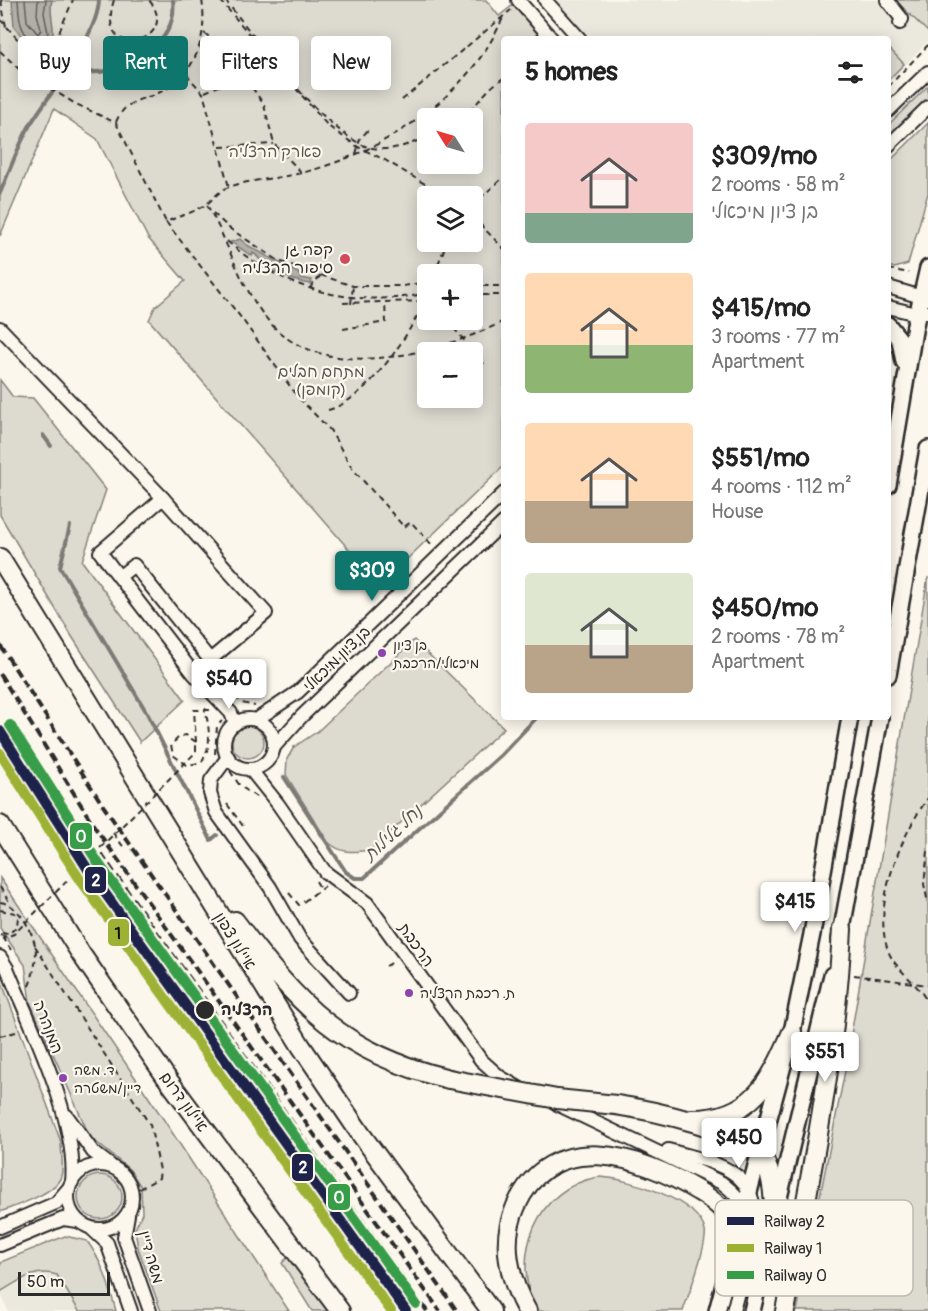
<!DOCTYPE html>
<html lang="en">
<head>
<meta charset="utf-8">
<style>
	:root { --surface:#fff; --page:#f6f6f6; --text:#222; --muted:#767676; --accent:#0f766e }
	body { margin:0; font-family:Pangolin,"Playpen Sans Hebrew",sans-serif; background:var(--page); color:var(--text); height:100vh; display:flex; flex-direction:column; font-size:22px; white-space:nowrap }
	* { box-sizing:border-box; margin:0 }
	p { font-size:20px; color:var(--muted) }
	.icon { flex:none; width:33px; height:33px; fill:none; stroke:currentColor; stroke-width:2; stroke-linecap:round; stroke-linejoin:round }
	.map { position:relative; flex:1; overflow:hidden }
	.side { position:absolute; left:501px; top:36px; width:390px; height:684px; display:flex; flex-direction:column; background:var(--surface); border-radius:6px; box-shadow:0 3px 15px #0003 }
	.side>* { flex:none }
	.banner { position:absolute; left:18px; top:36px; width:393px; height:54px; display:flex; gap:12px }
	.needle { width:39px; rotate:307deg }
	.controls { position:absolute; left:417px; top:108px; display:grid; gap:12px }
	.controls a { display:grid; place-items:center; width:66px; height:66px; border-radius:6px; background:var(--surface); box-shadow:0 3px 15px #0003; font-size:30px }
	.scale { position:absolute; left:18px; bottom:15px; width:92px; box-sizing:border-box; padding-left:6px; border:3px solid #2b2b2b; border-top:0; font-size:16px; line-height:21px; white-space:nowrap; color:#2b2b2b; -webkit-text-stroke:4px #fbf7ec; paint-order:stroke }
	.price { position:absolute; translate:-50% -51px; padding:0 14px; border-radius:6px; background:#fff; color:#222; font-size:20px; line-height:39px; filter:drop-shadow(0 2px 3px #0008) }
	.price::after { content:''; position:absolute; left:50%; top:36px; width:18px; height:14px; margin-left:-9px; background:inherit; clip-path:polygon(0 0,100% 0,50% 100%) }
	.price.selected { background:var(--accent); color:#fff }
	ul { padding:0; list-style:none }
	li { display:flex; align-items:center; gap:18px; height:150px; padding:0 24px }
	li span { display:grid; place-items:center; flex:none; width:168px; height:120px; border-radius:6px; color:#555 }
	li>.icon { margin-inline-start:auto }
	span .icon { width:72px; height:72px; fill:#fffc; stroke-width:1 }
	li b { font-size:26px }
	h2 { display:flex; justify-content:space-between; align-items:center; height:72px; padding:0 24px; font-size:26px }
	.chip { padding:0 21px; border-radius:6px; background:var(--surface); box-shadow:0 3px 15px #0003; font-size:21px; line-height:54px }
	.chip.selected { background:var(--accent); color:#fff }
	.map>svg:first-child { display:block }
	.built { fill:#ebe8de }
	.green { fill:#dddad0; stroke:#84827e; stroke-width:1.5; fill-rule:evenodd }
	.water { fill:#b1afa7; stroke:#7b7a75; stroke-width:1.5 }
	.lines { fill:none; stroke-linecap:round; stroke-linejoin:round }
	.shore { stroke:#61605d; stroke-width:1.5 }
	.stream { stroke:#7b7a75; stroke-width:4 }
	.minor-casing { stroke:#2b2b2b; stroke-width:16 }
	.major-casing { stroke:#2b2b2b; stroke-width:20 }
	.highway-casing { stroke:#2b2b2b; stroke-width:22 }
	.path { stroke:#2b2b2b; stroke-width:2; stroke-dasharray:6 4.5; stroke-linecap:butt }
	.minor { stroke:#fbf7ec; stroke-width:12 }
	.major { stroke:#fbf7ec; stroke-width:15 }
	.highway { stroke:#fbf7ec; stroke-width:18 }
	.rail { stroke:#2b2b2b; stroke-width:4; stroke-dasharray:9 4.5; stroke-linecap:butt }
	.highway-bridge-casing { stroke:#2b2b2b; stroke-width:22; stroke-linecap:butt }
	.path-bridge { stroke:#2b2b2b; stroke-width:2; stroke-dasharray:6 4.5; stroke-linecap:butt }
	.highway-bridge { stroke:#fbf7ec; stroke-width:18 }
	.rail-1-casing { stroke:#fbf7ec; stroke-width:15 }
	.rail-2-casing { stroke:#fbf7ec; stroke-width:15 }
	.rail-3-casing { stroke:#fbf7ec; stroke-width:15 }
	.rail-1 { stroke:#1f234a; stroke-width:10 }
	.rail-2 { stroke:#9db234; stroke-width:10 }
	.rail-3 { stroke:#389d48; stroke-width:10 }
	.poi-dot { fill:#d1495b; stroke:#fbf7ec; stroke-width:2 }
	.bus-dot { fill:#8e44ad; stroke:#fbf7ec; stroke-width:2 }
	.stop-dot { fill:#2b2b2b; stroke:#fbf7ec; stroke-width:2 }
	.labels { text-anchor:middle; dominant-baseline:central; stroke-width:4.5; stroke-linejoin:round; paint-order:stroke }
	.bus-label { font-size:14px; fill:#2b2b2b; stroke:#fbf7ec; text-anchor:start }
	.park-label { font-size:16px; fill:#585754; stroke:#fbf7ec }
	.poi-label { font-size:16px; fill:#2b2b2b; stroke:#fbf7ec; text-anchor:end }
	.street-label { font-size:16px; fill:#2b2b2b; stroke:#fbf7ec }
	.stop-label { font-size:16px; font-weight:bold; fill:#2b2b2b; stroke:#fbf7ec; text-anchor:start }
	.water-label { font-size:18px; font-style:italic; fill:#5a5956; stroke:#fbf7ec }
	.key { fill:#fbf7ec; stroke:#bdbab2; stroke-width:1.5 }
	.key-label { font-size:16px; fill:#2b2b2b }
	.line-badge { stroke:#fbf7ec; stroke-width:2 }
	.badge-label { font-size:16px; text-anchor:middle; font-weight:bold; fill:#fff }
	.pale-badge-label { font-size:16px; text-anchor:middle; font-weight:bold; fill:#111 }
</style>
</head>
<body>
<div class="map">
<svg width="928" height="1311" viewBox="0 0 928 1311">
	<rect width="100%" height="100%" fill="#fbf7ec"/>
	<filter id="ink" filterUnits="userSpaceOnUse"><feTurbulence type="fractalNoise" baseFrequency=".0167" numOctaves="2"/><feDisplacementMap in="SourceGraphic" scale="12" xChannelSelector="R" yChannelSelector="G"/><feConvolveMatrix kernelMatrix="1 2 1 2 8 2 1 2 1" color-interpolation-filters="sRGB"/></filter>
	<g filter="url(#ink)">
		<g class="built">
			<polygon points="555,0 895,0 928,32 928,41 888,83 888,39 589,39"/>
			<polygon points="40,1272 57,1275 79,1311 8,1311 0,1292"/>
		</g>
		<g class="green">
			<path d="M0,0H486L499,16L513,5L542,39H504V466L380,585L149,320L155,307L185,281L148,238L97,139L54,109L0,236ZM428,118H472V164H428ZM428,196H472V242H428ZM428,274H472V320H428ZM428,352H472V398H428Z"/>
			<polygon points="895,0 928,0 928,32"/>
			<polygon points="888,47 904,64 888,80"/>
			<polygon points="928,86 928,101 888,139 888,125"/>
			<polygon points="928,123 928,193 908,264 895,268 888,266 888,163"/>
			<polygon points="0,380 13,397 33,398 106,490 82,561 185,700 140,742 71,635 0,515"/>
			<polygon points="928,577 928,1311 797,1311 845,1071"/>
			<path d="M414,640L504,728L371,850C354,852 341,854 328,842L286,775L287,759L294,747L318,731Z"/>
			<circle cx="248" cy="742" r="16"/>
			<polygon points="0,878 162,1117 289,1311 161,1311 138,1248 135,1229 142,1213 141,1187 130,1170 90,1137 30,1002 25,965 0,928"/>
			<path d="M0,977L61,1142C61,1153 64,1166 61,1176C57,1193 15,1206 0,1212Z"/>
			<circle cx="100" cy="1197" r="22"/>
			<path d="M599,1177C626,1178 698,1199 705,1231C708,1244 688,1296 683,1311H536C510,1256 536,1187 599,1177Z"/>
			<path d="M65,1236L87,1241C103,1263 109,1285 116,1311H79L57,1275C35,1268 19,1281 0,1292V1265L3,1261Z"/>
			<polygon points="290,1255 331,1311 312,1311 282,1263"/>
		</g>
		<g class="water">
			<path d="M12,0H52C47,19 62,34 44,47L29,46L14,26Z"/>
			<path d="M240,239L247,245L298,273L301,278L312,280L311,284C301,283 272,273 265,266C260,261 259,256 253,253L252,256L231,242Z"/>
		</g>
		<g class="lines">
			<g class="shore">
				<path d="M18,0C19,16 19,36 37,42L45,39L48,33L44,13L46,0"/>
				<polyline points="25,0 27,21 38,34 41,30 37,14 38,0"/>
			</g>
			<g class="stream">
				<path d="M65,73C78,73 93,73 107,71C141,65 178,37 173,0"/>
				<path d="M0,193C10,170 18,146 30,125C50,92 98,36 99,0"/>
				<polyline points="888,367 889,366"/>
				<polyline points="43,435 51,446"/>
				<polyline points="70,526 60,567 147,713 211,840 217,835"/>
				<polyline points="284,777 346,872 355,878 364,878 501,755 537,717"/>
			</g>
			<defs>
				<g id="minor">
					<polyline points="518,0 552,39"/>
					<polyline points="545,0 580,39"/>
					<polyline points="887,0 902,19 900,23"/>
					<polyline points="888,111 928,72"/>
					<polyline points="888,146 928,107"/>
					<polyline points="888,287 928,299"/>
					<polyline points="888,307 917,314 928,312"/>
					<polyline points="0,328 163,498"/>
					<polyline points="119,577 134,565 210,660 266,613 163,498 100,552 194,674 231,713 235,724"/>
					<circle cx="249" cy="744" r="25"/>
					<polyline points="256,720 298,692 504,493"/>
					<polyline points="274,747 302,716 504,522"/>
					<polyline points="228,757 211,780 210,793 216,812 270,887 300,939 349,993"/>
					<polyline points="250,769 278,804 325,872 367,903 481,1060 500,1077 519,1088"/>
					<path d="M0,957L7,968C31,1027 78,1120 72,1182"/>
					<path d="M557,1104L722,1183C748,1203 752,1215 752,1247"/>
					<polyline points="67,1116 93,1152 110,1165"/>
					<path d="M668,1150C709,1162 758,1167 754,1222"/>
					<circle cx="100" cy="1197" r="32"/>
					<polyline points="128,1215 124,1237 150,1311"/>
					<polyline points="0,1227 56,1203 68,1189"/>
					<polyline points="92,1229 107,1243 131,1311"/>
					<polyline points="0,1245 63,1219 78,1221"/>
					<polyline points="733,1311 752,1239"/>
				</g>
				<g id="major">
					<polyline points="888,325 900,340 904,362"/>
					<polyline points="888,485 915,325 928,268"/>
					<polyline points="888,675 928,449"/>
					<polyline points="840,940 880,717"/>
					<polyline points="717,1311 792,1032 812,934 850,717"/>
					<polyline points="752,1311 832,975"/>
				</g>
				<g id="highway">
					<polyline points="0,558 301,1046 360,1133 491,1311"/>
					<polyline points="0,825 81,954 166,1077 340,1311"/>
					<path d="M235,921C299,1006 342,1053 449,1079"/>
					<path d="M616,1105C650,1110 742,1129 762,1157C775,1177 774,1205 774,1229"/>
					<path d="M691,1119C752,1120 771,1081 792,1032"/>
					<path d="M527,1311C509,1279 500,1241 516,1206C551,1127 640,1155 698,1191C714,1200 727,1213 740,1226"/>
					<path d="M785,1311C809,1185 836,1058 842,929"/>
				</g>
			</defs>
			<use href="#minor" class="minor-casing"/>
			<use href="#major" class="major-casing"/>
			<use href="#highway" class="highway-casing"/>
			<g class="path">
				<polyline points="1,0 6,27"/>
				<path d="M114,0C93,66 184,42 149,0"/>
				<polyline points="220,0 328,126 358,147 385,160 445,196"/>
				<path d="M225,0C256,38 322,129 365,146C386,154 408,145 428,137"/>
				<polyline points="0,19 27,50 46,51 54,44 73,0"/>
				<polyline points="204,33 223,47 237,65 264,105 274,144 302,173"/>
				<path d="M0,51L19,69L74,103L116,123L166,222C179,216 196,212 208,203C215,197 220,190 229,187C252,179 278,179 301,173C383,153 471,96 504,15"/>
				<polyline points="186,74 203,93 229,187"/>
				<polyline points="888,87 928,45"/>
				<polyline points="205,92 221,85 248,82"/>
				<polyline points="402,100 511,10"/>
				<path d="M462,118C477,106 487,87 504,78"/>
				<path d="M116,122C125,101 138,101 156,94C195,78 208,38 202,0"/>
				<polyline points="220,147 274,144"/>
				<polyline points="356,154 360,139 370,128"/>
				<path d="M207,205C230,244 242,295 275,328C331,384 443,352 504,321"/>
				<polyline points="472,205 504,177"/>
				<polyline points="213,213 229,228 279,261 353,286 403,286 428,282"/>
				<polyline points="472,216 504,249"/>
				<polyline points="166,222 242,319 297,396 330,430 352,468 404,527 411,522 433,546"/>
				<path d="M227,241C283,290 354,309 428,293"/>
				<polyline points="888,269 909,273"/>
				<polyline points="434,274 447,242"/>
				<polyline points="472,286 504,286"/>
				<polyline points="310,288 321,275"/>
				<polyline points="472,295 504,295"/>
				<polyline points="343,303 428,301"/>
				<polyline points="351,304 353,286"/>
				<polyline points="447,320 484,364"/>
				<polyline points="343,329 386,322 385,304"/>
				<path d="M328,410C368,400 413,331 427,294"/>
				<polyline points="235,696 242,703 255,706"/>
				<path d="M196,742L186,735L180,736L171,745L173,755L187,765L201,763C213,745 209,729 205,708"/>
				<polyline points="196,742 194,710 212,710"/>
				<polyline points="215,754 217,726 222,721"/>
				<polyline points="230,771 240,786 258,798"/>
				<polyline points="227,804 243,826"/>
				<polyline points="113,833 125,849"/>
				<polyline points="928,851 924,884 928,903"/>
				<polyline points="93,854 105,871"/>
				<polyline points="74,872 86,891"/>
				<polyline points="316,881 321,890"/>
				<polyline points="0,887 11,905"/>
				<polyline points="289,893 299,905 325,886"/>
				<path d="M0,902C18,904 31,928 35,945C38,956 33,978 28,988"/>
				<polyline points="0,910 15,913 18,917 17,926 9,934 0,933"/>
				<polyline points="3,937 11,950"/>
				<polyline points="35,946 150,1125 160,1170 159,1178 139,1189"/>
				<polyline points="386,966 393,962"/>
				<polyline points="854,975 928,985"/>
				<path d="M925,998C915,981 898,971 890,955C869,910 901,835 928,798"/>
				<polyline points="0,1036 20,1031"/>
				<polyline points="121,1166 139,1189 139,1210"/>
			</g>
			<use href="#minor" class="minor"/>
			<use href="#major" class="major"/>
			<use href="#highway" class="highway"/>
			<g class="rail">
				<polyline points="0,645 104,807 457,1311"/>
				<polyline points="0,674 96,829 440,1311"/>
				<polyline points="0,749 109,915 395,1311"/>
				<polyline points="101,854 427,1311"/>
			</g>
			<defs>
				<polyline id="highway-bridge" points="449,1079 557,1099 616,1105"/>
			</defs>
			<use href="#highway-bridge" class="highway-bridge-casing"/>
			<polyline class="path-bridge" points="0,935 6,937 14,934 196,752 196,742"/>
			<use href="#highway-bridge" class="highway-bridge"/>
			<defs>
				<polyline id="rail-1" points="0,731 89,871 406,1311"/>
				<polyline id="rail-2" points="0,753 79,878 391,1311"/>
				<polyline id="rail-3" points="10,725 99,864 416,1304"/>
			</defs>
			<use href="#rail-1" class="rail-1-casing"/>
			<use href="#rail-2" class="rail-2-casing"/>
			<use href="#rail-3" class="rail-3-casing"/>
			<use href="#rail-1" class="rail-1"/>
			<use href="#rail-2" class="rail-2"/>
			<use href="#rail-3" class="rail-3"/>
		</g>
	</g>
	<circle class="poi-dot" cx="345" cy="259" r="6"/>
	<g class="bus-dot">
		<circle cx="382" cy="653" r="5"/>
		<circle cx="409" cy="993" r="5"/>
		<circle cx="63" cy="1078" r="5"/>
	</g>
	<circle class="stop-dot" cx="205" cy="1010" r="10"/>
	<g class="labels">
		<g class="bus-label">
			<text x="393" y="645">בן ציון<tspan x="393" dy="18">מיכאלי/הרכבת</tspan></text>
			<text x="420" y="993">ת. רכבת הרצליה</text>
			<text x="74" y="1070">ד. משה<tspan x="74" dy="18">דיין/משטרה</tspan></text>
		</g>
		<g class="park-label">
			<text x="275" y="152">פארק הרצליה</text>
			<text x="321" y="372">מתחם חבלים<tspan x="321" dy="18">(קומפן)</tspan></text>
		</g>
		<g class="poi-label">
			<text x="333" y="250">קפה גן<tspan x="333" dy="18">סיפור הרצליה</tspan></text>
		</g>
		<g class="street-label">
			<text transform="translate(337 659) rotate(-44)">בן ציון מיכאלי</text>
			<text transform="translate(235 941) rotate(58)">איילון צפון</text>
			<text transform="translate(416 945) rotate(55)">הרכבת</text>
			<text transform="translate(48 1027) rotate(69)">המנהרה</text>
			<text transform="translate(184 1102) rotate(54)">איילון דרום</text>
			<text transform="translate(151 1257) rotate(74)">משה דיין</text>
		</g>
		<g class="stop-label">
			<text x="221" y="1010">הרצליה</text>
		</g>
		<g class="water-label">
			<text transform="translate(393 833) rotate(-43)">נחל גלילות</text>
		</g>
	</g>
	<rect x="715" y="1200" width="198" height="96" rx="9" class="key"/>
	<rect x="727" y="1217" width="27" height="8" fill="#1f234a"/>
	<rect x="727" y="1244" width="27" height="8" fill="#9db234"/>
	<rect x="727" y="1271" width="27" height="8" fill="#389d48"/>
	<g class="key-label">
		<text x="764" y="1227">Railway 2</text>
		<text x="764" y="1254">Railway 1</text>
		<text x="764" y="1281">Railway 0</text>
	</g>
	<g class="line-badge">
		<rect x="69" y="822" width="24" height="28" rx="6" fill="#389d48"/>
		<rect x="84" y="866" width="23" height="28" rx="6" fill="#1f234a"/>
		<rect x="107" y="918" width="23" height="29" rx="6" fill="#9db234"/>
		<rect x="291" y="1153" width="23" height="29" rx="6" fill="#1f234a"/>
		<rect x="327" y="1183" width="24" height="28" rx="6" fill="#389d48"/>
	</g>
	<g class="badge-label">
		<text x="81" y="842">0</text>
		<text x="96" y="886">2</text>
		<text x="303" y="1173">2</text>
		<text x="339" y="1203">0</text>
	</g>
	<g class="pale-badge-label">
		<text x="118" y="939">1</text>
	</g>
</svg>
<div class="controls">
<a><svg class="needle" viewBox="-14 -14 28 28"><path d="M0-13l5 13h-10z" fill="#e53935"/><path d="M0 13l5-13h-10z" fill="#767676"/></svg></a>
<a><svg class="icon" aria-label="layers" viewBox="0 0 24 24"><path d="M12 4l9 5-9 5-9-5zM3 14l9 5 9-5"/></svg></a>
<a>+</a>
<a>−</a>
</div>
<div class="scale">50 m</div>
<b class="price selected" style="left:372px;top:602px">$309</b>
<b class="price" style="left:229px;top:710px">$540</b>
<b class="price" style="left:795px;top:933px">$415</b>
<b class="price" style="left:825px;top:1083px">$551</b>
<b class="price" style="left:739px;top:1169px">$450</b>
<div class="banner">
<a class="chip">Buy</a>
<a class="chip selected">Rent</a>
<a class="chip">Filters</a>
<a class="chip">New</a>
</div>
<section class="side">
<h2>5 homes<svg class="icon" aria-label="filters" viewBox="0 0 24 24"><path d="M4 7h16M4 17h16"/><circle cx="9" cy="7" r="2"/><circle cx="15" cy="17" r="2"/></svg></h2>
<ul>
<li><span style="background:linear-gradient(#f6c9c9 75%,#7fa58c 0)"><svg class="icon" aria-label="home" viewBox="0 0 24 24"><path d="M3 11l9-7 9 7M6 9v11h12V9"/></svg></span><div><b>$309/mo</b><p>2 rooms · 58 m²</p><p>בן ציון מיכאלי</p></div></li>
<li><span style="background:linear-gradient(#ffd9b3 60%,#8fb573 0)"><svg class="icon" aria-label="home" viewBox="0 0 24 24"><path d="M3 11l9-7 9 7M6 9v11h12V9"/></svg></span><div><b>$415/mo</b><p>3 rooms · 77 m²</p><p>Apartment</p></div></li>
<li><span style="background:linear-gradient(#ffd9b3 65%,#b9a48a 0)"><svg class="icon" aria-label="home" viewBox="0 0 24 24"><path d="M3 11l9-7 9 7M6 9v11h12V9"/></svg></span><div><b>$551/mo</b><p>4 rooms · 112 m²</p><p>House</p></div></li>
<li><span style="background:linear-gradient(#dfe7d0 60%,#b9a48a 0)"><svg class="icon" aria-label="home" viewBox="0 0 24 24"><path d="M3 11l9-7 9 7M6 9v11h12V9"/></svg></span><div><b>$450/mo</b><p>2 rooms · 78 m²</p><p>Apartment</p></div></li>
</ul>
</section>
</div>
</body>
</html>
